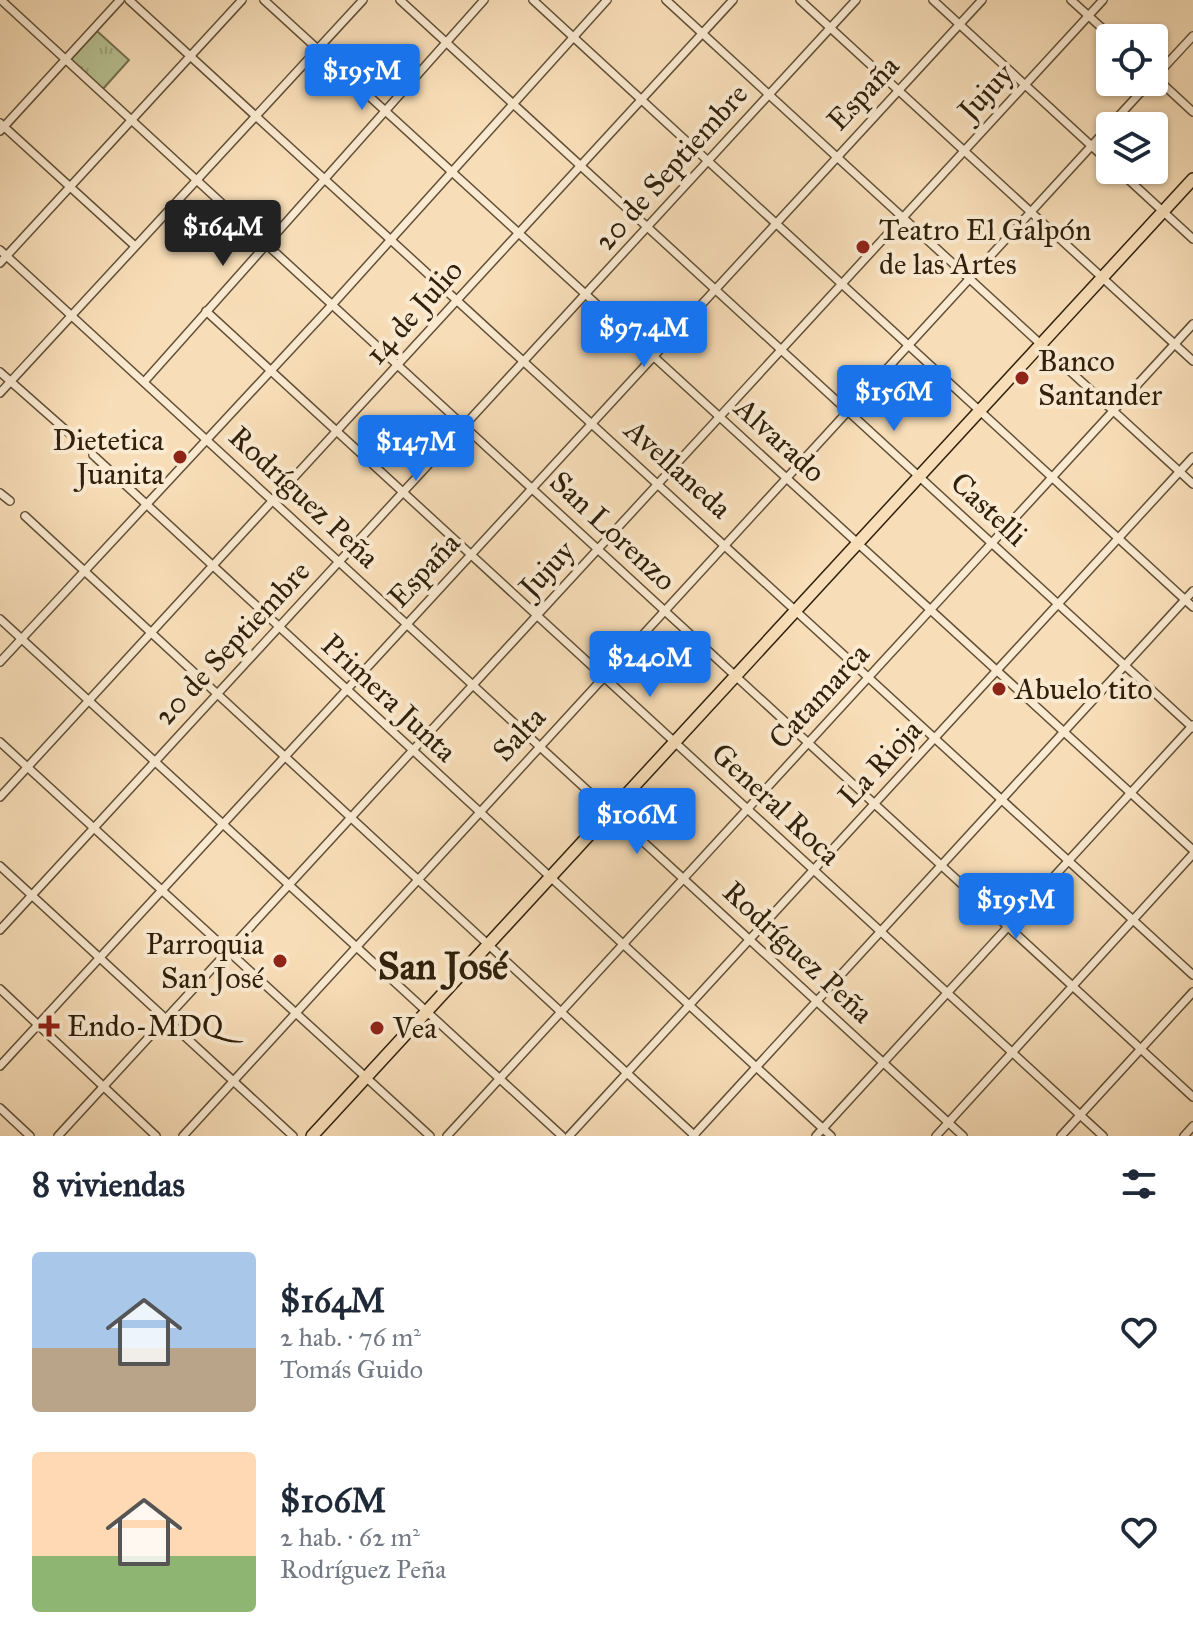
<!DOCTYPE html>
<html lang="es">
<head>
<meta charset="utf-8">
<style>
	:root { --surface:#fff; --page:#f6f6f7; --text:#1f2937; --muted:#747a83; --accent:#1a73e8 }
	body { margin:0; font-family:"IM FELL Great Primer",serif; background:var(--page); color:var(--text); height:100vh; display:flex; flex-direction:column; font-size:30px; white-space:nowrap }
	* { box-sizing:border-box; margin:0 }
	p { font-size:26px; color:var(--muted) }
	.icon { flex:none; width:44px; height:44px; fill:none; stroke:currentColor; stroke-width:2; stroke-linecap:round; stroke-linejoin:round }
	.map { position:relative; height:1136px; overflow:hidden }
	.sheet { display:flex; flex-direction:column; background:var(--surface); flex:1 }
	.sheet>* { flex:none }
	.tools { position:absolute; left:1096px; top:24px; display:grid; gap:16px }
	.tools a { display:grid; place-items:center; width:72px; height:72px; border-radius:8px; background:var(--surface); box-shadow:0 2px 6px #0004; font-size:40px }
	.price { position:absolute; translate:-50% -68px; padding:0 18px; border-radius:8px; background:var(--accent); color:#fff; font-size:26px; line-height:52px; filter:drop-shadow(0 2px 4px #0008) }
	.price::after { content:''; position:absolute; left:50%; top:48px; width:24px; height:18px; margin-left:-12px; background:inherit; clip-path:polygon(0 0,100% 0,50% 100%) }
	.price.on { background:#222; color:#fff }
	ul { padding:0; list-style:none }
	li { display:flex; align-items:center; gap:24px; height:200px; padding:0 32px }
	li span { display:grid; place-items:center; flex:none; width:224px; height:160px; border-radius:8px; color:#555 }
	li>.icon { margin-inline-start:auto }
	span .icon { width:96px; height:96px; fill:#fffc; stroke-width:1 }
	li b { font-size:34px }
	h2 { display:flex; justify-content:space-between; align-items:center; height:96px; padding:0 32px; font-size:34px }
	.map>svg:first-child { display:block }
	.grass { fill:url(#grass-tufts); stroke:#747150; stroke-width:2 }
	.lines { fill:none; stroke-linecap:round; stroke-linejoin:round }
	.minor-casing { stroke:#625037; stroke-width:10 }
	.primary-casing { stroke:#30200c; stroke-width:14 }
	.minor { stroke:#faead1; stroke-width:7 }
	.primary { stroke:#f8deb8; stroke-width:11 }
	.poi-dot { fill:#8f2418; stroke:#faead1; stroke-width:3 }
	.labels { text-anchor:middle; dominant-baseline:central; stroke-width:8; stroke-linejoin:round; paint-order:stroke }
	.street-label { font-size:30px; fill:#30200c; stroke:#faead1 }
	.poi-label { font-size:30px; fill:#30200c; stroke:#faead1; text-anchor:start }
	.district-label { font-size:38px; font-weight:bold; fill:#30200c; stroke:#faead1 }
</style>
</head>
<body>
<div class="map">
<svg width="1193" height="1136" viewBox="0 0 1193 1136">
	<defs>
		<pattern id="grass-tufts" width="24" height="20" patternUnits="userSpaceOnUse" patternTransform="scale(2)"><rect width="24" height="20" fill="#b8c293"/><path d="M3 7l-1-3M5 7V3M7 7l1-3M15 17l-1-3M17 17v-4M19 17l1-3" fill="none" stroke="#9ea67e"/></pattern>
	</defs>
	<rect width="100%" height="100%" fill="#f8deb8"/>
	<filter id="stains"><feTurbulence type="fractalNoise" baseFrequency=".0025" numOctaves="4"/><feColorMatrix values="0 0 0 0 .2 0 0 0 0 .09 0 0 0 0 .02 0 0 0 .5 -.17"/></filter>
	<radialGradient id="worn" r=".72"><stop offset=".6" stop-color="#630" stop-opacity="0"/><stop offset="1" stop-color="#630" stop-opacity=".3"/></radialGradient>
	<polygon class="grass" points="97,31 129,60 102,90 70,60"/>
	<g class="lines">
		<defs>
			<g id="minor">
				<polyline points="1,0 1193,1097"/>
				<polyline points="129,0 1193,975"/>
				<polyline points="264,0 1193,850"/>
				<polyline points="400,0 1193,728"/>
				<polyline points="533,0 1193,607"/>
				<polyline points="666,0 1193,484"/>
				<polyline points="800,0 1193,361"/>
				<polyline points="933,0 1110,163"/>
				<polyline points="1071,0 1113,38"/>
				<polyline points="1154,76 1193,112"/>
				<polyline points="1154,78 1193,36"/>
				<polyline points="0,123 135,246"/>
				<polyline points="0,131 120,0"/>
				<polyline points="1118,170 1193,239"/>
				<polyline points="0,250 963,1136"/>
				<polyline points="0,263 242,0"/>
				<polyline points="206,311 1103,1136"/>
				<polyline points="0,372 77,440"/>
				<polyline points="144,382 484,0"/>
				<polyline points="0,393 363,0"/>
				<polyline points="93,455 831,1136"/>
				<polyline points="0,493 10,501"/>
				<polyline points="25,516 695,1136"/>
				<polyline points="0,619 562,1136"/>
				<polyline points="0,662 331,306 607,0"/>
				<polyline points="0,742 430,1136"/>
				<polyline points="0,797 733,0"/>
				<polyline points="0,866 293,1136"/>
				<polyline points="0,930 856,0"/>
				<polyline points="0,989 156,1136"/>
				<polyline points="0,1066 982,0"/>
				<polyline points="0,1108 30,1136"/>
				<polyline points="58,1136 1103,0"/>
				<polyline points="183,1136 1150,82"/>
				<polyline points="447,1136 1193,324"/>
				<polyline points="569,1136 1193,457"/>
				<polyline points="693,1136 1193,591"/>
				<polyline points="816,1136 1193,725"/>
				<polyline points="936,1136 1193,854"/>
				<polyline points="1061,1136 1193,992"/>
				<polyline points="1184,1136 1193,1126"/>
			</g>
			<polyline id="primary" points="312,1136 1193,179"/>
		</defs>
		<use href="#minor" class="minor-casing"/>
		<use href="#primary" class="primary-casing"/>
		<use href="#minor" class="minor"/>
		<use href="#primary" class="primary"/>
	</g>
	<g class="poi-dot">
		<circle cx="863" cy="247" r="8"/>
		<circle cx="1022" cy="378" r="8"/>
		<circle cx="180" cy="457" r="8"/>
		<circle cx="999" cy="689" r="8"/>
		<circle cx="280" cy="961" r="8"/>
		<path d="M45 1014h8v8h8v8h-8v8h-8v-8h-8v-8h8z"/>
		<circle cx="377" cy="1028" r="8"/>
	</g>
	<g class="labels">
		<g class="street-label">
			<text transform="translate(986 92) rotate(-47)">Jujuy</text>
			<text transform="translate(863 93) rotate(-47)">España</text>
			<text transform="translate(671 167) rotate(-48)">20 de Septiembre</text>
			<text transform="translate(414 312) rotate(-48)">14 de Julio</text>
			<text transform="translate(780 440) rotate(42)">Alvarado</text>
			<text transform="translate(678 469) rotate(42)">Avellaneda</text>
			<text transform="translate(304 497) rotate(43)">Rodríguez Peña</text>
			<text transform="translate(989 509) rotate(43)">Castelli</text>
			<text transform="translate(613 531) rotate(43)">San Lorenzo</text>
			<text transform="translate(547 569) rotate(-47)">Jujuy</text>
			<text transform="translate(424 570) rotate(-47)">España</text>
			<text transform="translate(232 643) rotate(-47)">20 de Septiembre</text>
			<text transform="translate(819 696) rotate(-47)">Catamarca</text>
			<text transform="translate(389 698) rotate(43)">Primera Junta</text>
			<text transform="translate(519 734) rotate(-47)">Salta</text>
			<text transform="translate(880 763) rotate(-47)">La Rioja</text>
			<text transform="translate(776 804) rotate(43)">General Roca</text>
			<text transform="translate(798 952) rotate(43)">Rodríguez Peña</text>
		</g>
		<g class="poi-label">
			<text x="879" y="230">Teatro El Galpón<tspan x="879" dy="34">de las Artes</tspan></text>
			<text x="1038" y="361">Banco<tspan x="1038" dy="34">Santander</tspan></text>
			<text x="164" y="440" text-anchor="end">Dietetica<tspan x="164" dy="34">Juanita</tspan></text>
			<text x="1015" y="689">Abuelo tito</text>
			<text x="264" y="944" text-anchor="end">Parroquia<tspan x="264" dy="34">San José</tspan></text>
			<text x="67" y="1026">Endo-MDQ</text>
			<text x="393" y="1028">Vea</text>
		</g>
		<g class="district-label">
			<text x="443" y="966">San José</text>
		</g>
	</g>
	<rect width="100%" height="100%" filter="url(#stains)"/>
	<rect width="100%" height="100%" fill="url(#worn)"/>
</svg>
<div class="tools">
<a><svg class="icon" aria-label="locate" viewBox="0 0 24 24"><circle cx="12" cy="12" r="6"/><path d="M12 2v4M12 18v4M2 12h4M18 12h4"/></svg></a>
<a><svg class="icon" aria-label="layers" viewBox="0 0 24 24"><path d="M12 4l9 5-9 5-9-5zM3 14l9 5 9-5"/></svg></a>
</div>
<b class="price" style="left:362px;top:112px">$195M</b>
<b class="price on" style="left:223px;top:268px">$164M</b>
<b class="price" style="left:644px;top:369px">$97.4M</b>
<b class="price" style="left:894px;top:433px">$156M</b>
<b class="price" style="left:416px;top:483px">$147M</b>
<b class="price" style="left:650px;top:699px">$240M</b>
<b class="price" style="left:637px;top:856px">$106M</b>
<b class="price" style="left:1016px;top:941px">$195M</b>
</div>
<section class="sheet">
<h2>8 viviendas<svg class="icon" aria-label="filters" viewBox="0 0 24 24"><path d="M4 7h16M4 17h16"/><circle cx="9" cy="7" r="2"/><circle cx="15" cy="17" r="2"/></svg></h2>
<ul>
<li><span style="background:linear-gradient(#a9c7e8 60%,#b9a48a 0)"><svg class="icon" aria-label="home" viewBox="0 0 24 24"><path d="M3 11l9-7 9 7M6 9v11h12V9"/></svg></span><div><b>$164M</b><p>2 hab. · 76 m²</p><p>Tomás Guido</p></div><svg class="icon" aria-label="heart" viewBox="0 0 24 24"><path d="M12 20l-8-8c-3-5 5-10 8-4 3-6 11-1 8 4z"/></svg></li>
<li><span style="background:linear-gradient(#ffd9b3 65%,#8fb573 0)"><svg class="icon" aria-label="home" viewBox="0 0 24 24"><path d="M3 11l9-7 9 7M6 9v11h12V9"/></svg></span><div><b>$106M</b><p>2 hab. · 62 m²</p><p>Rodríguez Peña</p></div><svg class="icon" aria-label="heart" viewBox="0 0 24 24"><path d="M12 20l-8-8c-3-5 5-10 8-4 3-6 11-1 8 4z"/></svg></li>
</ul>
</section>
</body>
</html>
